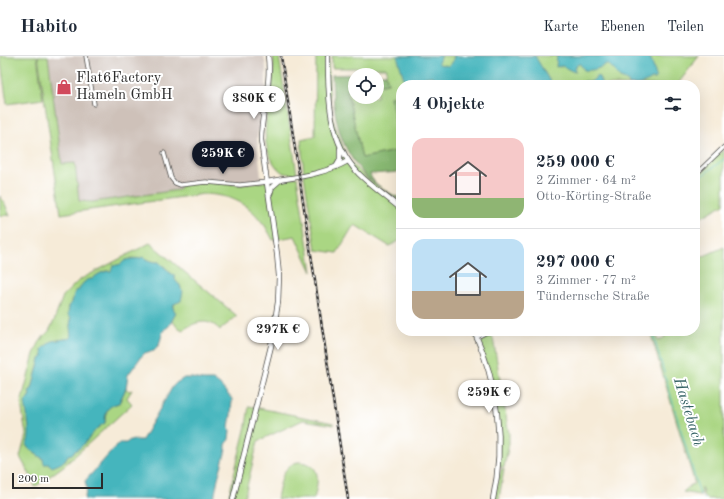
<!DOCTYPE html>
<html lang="de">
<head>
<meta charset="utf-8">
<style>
	:root { --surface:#fff; --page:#f2f2f3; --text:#1f2937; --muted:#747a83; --line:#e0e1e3; --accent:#111827 }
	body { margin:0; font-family:"Old Standard TT",serif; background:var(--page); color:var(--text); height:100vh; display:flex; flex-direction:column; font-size:15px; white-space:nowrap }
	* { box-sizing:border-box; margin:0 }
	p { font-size:13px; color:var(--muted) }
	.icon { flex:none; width:22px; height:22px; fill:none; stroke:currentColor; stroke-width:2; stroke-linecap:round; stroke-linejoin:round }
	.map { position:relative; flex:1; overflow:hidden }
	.details { position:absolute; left:396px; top:24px; width:304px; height:256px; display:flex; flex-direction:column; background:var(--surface); border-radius:16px; box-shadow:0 4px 16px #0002 }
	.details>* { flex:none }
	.buttons { position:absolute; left:348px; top:12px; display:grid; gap:8px }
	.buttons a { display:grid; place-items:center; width:36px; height:36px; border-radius:50%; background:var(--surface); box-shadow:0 4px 16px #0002; font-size:20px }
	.scale { position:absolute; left:12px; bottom:10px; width:91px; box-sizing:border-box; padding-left:4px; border:2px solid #2b2b2b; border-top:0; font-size:11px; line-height:14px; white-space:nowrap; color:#2b2b2b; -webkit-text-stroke:3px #fff; paint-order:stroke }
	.price { position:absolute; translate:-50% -34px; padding:0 9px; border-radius:14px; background:#fff; color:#222; font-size:13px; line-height:26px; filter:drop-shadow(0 1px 2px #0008) }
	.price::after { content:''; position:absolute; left:50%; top:24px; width:12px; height:9px; margin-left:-6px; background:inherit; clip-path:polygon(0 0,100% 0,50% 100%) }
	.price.current { background:var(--accent); color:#fff }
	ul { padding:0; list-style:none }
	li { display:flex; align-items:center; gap:12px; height:100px; padding:0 16px }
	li+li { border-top:1px solid var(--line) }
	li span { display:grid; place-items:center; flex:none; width:112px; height:80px; border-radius:12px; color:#555 }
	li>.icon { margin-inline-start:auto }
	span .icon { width:48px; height:48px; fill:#fffc; stroke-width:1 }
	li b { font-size:17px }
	h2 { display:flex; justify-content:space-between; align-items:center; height:48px; padding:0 16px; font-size:17px }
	header { display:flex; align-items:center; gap:24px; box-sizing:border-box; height:56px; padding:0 20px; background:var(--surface); border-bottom:1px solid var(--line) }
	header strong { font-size:19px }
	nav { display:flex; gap:22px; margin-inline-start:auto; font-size:14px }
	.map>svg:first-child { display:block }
	.industrial { fill:#cec1b9 }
	.green { fill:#aad683; stroke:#6a8057 }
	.forest { fill:#87b771; stroke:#59714e }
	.water { fill:#45b5bd; stroke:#387074 }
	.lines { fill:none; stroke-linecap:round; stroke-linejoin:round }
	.stream { stroke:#45b5bd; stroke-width:1 }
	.street-casing { stroke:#494845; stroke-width:5 }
	.secondary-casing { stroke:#494845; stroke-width:6 }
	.street { stroke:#fff; stroke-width:3.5 }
	.secondary { stroke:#fff; stroke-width:4.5 }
	.rail-casing { stroke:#2b2b2b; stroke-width:2.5 }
	.rail { stroke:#fff; stroke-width:1; stroke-dasharray:3; stroke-linecap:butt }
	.labels { text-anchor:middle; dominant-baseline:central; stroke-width:4; stroke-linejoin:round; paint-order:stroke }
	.poi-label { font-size:15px; fill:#2b2b2b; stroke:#fff; text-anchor:start }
	.water-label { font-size:16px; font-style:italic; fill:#356265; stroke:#fff }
</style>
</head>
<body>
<header>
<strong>Habito</strong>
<nav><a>Karte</a><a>Ebenen</a><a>Teilen</a></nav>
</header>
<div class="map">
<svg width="724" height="443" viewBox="0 0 724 443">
	<rect width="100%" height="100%" fill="#fff"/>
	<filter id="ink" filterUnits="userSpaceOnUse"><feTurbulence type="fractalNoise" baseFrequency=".025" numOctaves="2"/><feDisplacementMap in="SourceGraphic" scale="8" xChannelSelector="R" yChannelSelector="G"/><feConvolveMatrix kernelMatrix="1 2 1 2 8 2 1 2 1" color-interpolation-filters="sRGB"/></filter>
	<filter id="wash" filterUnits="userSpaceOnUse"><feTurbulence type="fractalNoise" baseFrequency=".012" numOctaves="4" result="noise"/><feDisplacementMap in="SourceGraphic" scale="16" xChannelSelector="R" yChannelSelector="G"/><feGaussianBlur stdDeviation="0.9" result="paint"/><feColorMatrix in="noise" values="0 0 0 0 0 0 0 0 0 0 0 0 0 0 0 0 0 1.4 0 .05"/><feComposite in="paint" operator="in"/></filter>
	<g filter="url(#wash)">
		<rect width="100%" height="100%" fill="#f6ebd8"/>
		<polygon class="industrial" points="40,0 264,0 266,11 266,29 257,82 262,130 64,154"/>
		<g class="green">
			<polygon points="0,0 37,0 43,43 7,48"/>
			<path d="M38,0H48L62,108L75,107L79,145L92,146L179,134L180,129L206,126L241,129L297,121L312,216L295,180L273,184C269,177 266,170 261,165C246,145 228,139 204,138L61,158Z"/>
			<path d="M273,0H279L297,118C293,118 288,118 284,117C281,116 277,112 275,109C252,79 278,35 273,0Z"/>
			<polygon points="316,0 328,0 330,57 348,105 401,153 401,184 389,190 355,169 352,172 337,197 316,194 304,120 301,83 315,80"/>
			<polygon points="332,0 699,0 677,29 401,29 401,60 396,40 390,41 400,84 395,95 362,102 347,34 355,33 355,41 377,41 377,29 388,27 386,18 387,12 332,12"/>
			<polygon points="724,93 724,148 695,165 695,120"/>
			<polygon points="0,140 5,148 10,160 8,159 1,160 0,161"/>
			<path d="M150,187L237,260L220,274C209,262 196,265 183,274L177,271L172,264L175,257L173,252L181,233L180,229C174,225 172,218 167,213C165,210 162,210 159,206H155L146,203L131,202L111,215H105L97,219L79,234L75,235L73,244L68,251L71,263L70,270L72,282L52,285L42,293L43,300L40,303L32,333L28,343V365L30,377L29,393L44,404V408L66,404L68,398H72C75,394 79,393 82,390C89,382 95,372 105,367C105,355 107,350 119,347L126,332L129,335L132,334L127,342L132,348L65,409L35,431L34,426L20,401L26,379L21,347L34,298L39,287L44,280L49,275L54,265L63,240L79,224Z"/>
			<polygon points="724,191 724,443 707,443 702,438 704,437 701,431 702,437 699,439 683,436 691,429 694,428 694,425 650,275 654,275 658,285 665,281 662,275 695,275 695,204"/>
			<polygon points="474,275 487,275 485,278 493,282 509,378 509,388 504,411 498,411 498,384 491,324"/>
			<polygon points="249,350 333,367 334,369 303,364 258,385 244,443 228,443 246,370"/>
			<path d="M298,406C323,407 318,426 314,443H277C280,429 281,410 298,406Z"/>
			<polygon points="501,413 504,413 499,443 494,443"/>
		</g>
		<path class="forest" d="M386,18L388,27L377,29V19H355V33L347,34L362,102L396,95L400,84L390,41L396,40L401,60V116L370,118C372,128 388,136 397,141L401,140V147C398,143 393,141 389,138C381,133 374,127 367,121C338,92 333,58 332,19Z"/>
		<g class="water">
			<polygon points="397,0 442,0 438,6 439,8 448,10 452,7 454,0 535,0 552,29 426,29 433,26 433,23 432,20 425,21 416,29 406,29"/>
			<path d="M557,0H646L651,3L656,20L655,23H652C645,28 637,29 629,29V27C626,24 623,23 620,22C615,18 615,11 606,8C599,13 592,15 584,14L580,8H578L575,12V16L572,15L562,10L556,11Z"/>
			<polygon points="597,20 599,21 602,29 577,29 585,25 591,26"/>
			<path d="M143,201C148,205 154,206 159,206C162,210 167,212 169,216L174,219C175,224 176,226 180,229L181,233L183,235L181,245L174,248L173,252L176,257L169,270L163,275L159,289L154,294L145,297L141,301L128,319L126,332L119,347C107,350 105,355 105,367C95,372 90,382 82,390C79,393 75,394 72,398L68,399C64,407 60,408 52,411L49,408H44L43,403L29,393L26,389C33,380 26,357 25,346L30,339L29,335L32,333L40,303L43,300L42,293L52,285L71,282L70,270L71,263L68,259C68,249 73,244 75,235L79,234C81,228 86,223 92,223C98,218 103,215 111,215L113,210L121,208C127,200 135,205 143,201Z"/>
			<polygon points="184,322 192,322 203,324 213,324 220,329 232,343 231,359 229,371 230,375 229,383 226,389 226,394 218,422 214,443 84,443 87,434 85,425 119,387 126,387 130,384 142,384 173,330 176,327"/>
		</g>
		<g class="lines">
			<g class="stream">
				<polyline points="695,125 724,103"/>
				<polyline points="652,275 700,439 704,443"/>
			</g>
		</g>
	</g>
	<g filter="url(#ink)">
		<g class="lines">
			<defs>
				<g id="street">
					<polyline points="86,0 94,48"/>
					<polyline points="164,97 171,122 175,127 180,129 206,126 240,129 267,126"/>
					<polyline points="695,119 724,91"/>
					<polyline points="477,281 489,275"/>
				</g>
				<g id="secondary">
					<path d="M328,0C328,41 328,86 359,118C372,131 387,141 401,153"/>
					<polyline points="336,111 340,104 340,93"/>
					<path d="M267,126C295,121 323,119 348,105"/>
					<polyline points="270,138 272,131 280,124"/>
					<path d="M474,275C498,327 505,387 493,443"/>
					<path d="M233,443L271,290L278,246L279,220L277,198L261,84C261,56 272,28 268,0"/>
				</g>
			</defs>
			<use href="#street" class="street-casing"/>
			<use href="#secondary" class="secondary-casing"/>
			<use href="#street" class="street"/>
			<use href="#secondary" class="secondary"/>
			<defs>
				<polyline id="rail" points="281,0 348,443"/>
			</defs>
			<use href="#rail" class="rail-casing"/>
			<use href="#rail" class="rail"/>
		</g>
	</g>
	<defs>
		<symbol id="shop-bare" viewBox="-9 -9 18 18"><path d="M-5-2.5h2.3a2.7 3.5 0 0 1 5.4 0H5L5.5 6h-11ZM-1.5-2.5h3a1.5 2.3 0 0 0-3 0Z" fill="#d1495b" stroke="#fff" stroke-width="2.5" paint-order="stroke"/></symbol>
	</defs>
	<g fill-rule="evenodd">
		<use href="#shop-bare" x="53" y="20" width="22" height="22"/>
	</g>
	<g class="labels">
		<g class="poi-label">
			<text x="76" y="22">Flat6Factory<tspan x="76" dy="17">Hameln GmbH</tspan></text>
		</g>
		<g class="water-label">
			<text transform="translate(688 356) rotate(73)">Hastebach</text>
		</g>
	</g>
</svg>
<div class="buttons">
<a><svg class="icon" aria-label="locate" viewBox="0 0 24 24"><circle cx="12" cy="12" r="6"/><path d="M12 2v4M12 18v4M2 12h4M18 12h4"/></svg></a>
</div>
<div class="scale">200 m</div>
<b class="price" style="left:254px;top:64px">380K €</b>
<b class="price current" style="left:223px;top:119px">259K €</b>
<b class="price" style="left:278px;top:295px">297K €</b>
<b class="price" style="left:489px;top:358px">259K €</b>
<section class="details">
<h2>4 Objekte<svg class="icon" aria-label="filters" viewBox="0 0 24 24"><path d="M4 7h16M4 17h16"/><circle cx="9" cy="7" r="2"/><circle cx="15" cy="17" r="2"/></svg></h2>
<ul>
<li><span style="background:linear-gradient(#f6c9c9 75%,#8fb573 0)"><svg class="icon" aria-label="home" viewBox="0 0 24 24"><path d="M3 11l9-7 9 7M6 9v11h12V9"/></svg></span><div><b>259 000 €</b><p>2 Zimmer · 64 m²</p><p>Otto-Körting-Straße</p></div></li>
<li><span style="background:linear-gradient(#bfe0f5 65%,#b9a48a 0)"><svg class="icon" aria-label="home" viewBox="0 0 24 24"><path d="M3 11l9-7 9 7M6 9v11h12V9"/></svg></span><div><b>297 000 €</b><p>3 Zimmer · 77 m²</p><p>Tündernsche Straße</p></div></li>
</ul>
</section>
</div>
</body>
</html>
